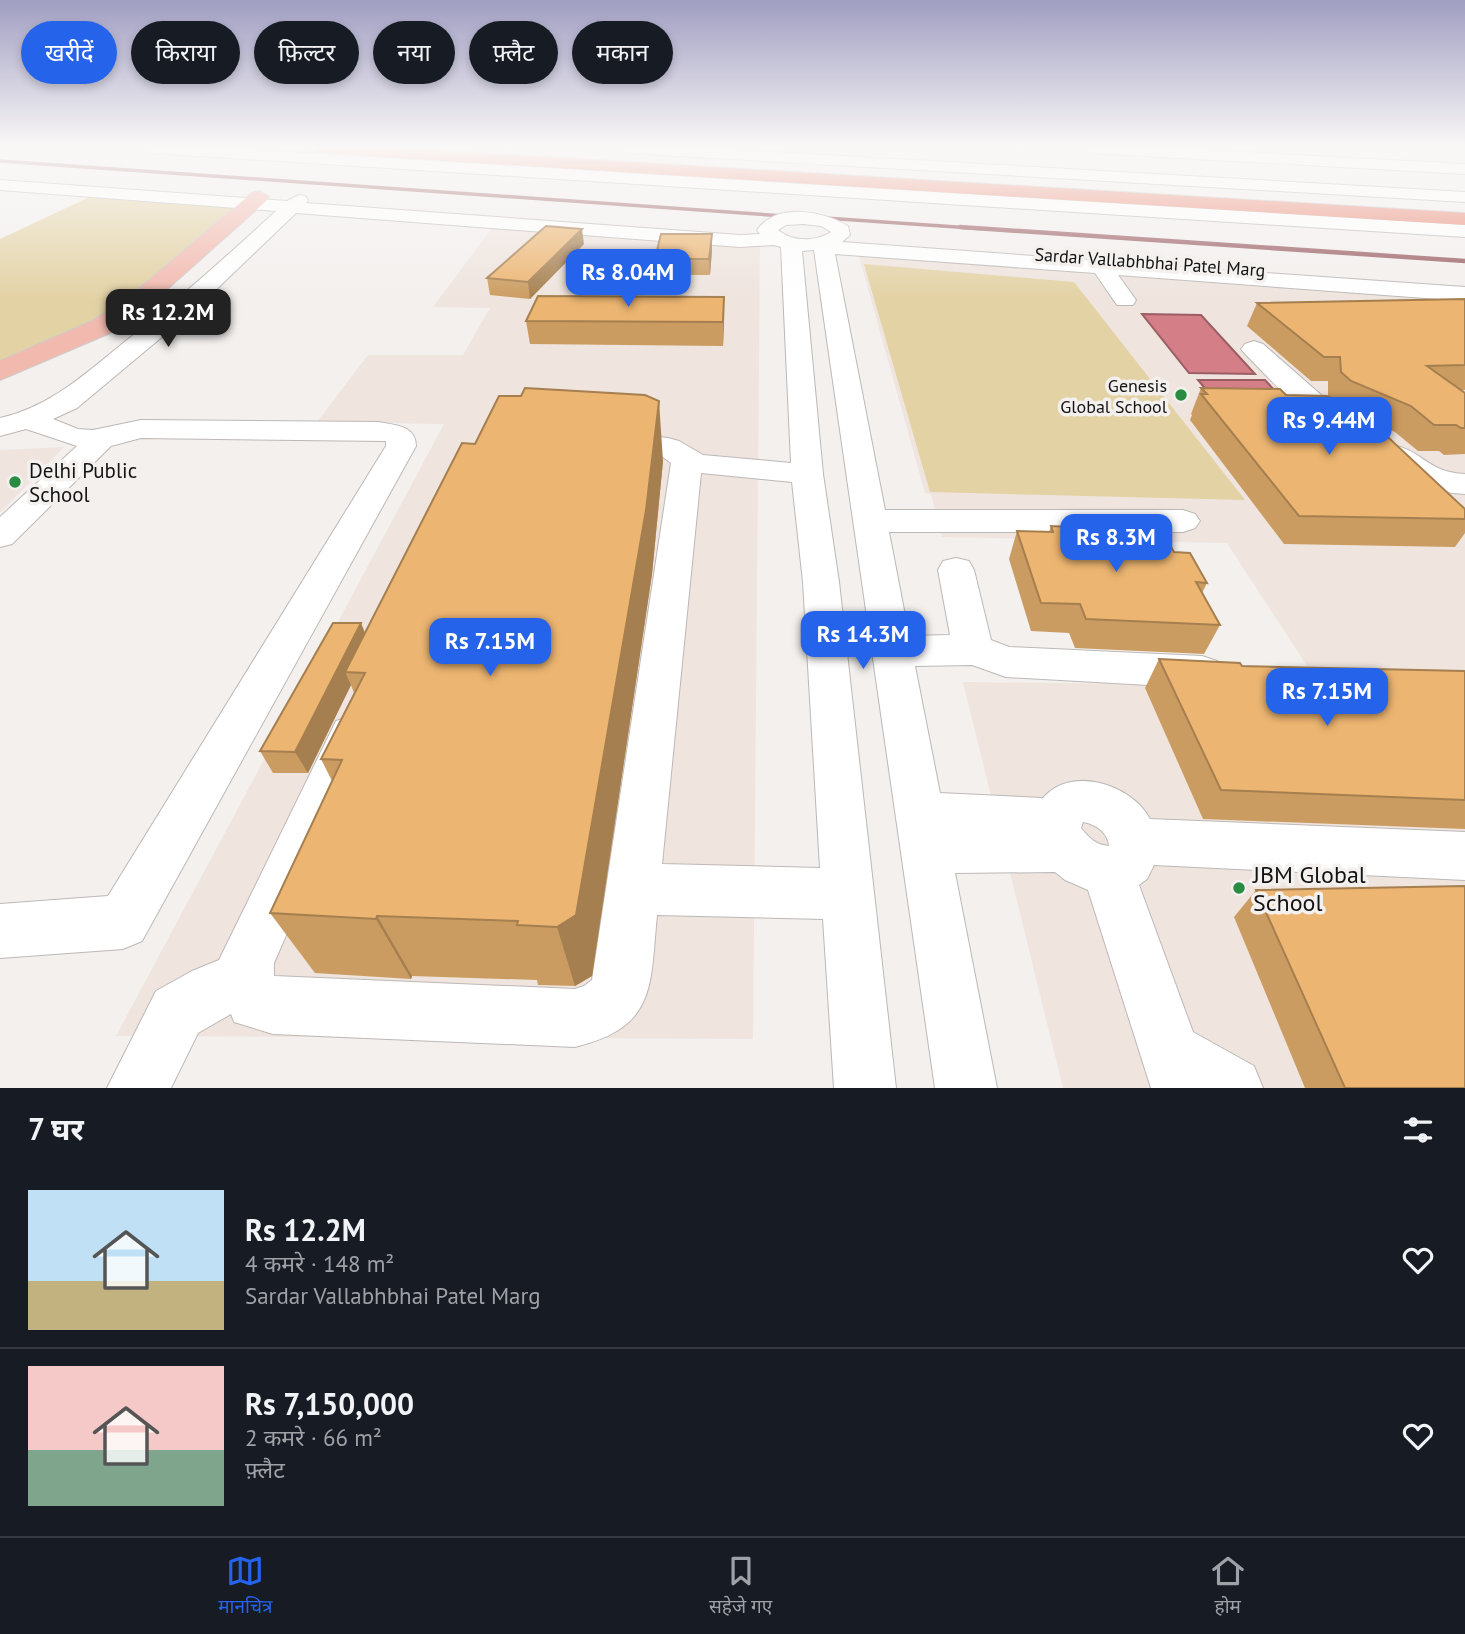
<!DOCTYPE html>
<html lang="hi">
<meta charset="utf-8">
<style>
:root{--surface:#171b24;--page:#242831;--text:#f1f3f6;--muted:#9ea1a6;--line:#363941;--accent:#2563eb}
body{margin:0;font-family:"PT Sans","Noto Sans Devanagari",sans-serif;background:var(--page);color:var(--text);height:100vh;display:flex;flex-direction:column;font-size:26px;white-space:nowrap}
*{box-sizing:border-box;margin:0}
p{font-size:23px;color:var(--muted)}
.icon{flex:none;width:38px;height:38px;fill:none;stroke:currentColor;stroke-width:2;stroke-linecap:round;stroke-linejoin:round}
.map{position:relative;height:1088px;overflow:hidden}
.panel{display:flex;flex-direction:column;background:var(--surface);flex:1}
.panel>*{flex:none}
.top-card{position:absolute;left:21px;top:21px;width:700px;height:63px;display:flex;gap:14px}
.price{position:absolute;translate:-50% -60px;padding:0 16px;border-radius:14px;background:var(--accent);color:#fff;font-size:23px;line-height:46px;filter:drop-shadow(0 2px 4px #0008)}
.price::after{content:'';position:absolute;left:50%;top:42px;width:21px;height:16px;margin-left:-10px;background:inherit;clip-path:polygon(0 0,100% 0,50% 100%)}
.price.on{background:#222;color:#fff}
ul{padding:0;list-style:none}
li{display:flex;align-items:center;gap:21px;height:175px;padding:0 28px}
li+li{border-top:2px solid var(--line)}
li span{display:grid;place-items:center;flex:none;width:196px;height:140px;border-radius:0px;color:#555}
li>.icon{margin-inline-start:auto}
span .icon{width:84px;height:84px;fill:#fffc;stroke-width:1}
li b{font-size:30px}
h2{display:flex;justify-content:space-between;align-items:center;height:84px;padding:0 28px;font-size:30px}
.chip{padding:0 24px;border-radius:32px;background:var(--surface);box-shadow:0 4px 10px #0003;font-size:24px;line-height:63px}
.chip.on{background:var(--accent);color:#fff}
.tabs{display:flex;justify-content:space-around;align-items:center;height:98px;border-top:2px solid var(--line);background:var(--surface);font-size:19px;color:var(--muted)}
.tabs a{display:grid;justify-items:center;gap:4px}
.tabs .on{color:var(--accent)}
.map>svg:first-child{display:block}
</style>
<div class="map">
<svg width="1465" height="1088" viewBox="0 0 1465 1088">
<rect width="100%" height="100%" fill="#f3f0ee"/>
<!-- built -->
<path fill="#efe4de" d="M 495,224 L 760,244 L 753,1039 L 116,1036 L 444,424 L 317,422 L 368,355 L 463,355 L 490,308 L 433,307 Z
M 858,253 L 1465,297 L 1465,1088 L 1063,1088 L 963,682 L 1320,686 L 1227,543 L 942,537 L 931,494 L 925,493 Z
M 64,447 L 0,513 L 0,450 Z"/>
<!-- green -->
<path fill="#e3d2a4" d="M 98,193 L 241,206 L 125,303 L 90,326 L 0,365 L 0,239 Z
M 864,264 L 1074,282 L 1245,500 L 930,492 Z"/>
<!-- water -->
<path fill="#d47e87" stroke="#9a5e64" stroke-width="2" d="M 1142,314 L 1201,315 L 1255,374 L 1189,373 Z
M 1198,380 L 1265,380 L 1277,393 L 1208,392 Z"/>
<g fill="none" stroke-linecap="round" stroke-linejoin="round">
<!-- stream-far1 -->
<path stroke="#9a5e64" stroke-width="3.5" d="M 0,161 L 785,216
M 825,218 L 986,229"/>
<!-- stream -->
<path stroke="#9a5e64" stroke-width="4.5" d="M 960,227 L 1465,261"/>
<defs>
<path id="minor" d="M 144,148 L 224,148 L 1465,225 L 1465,237 L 152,153 Z
M 619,148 L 705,148 L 1465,192 L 1465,202 L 627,153 Z
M 1082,148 L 1171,148 L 1465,164 L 1465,174 L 1090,153 Z
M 0,180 L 287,201 L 299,195 L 305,196 L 308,200 L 306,203 L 740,235 L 760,234 L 757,230 C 777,202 823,211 848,226 L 850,235 L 842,242 L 1089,260 L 1091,254 L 1105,254 L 1110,262 L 1465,287 L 1465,301 L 1118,275 L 1136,300 L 1133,305 L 1117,305 L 1095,273 L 835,254 L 885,510 L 1183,510 L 1195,514 L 1200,521 L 1195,528 L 1183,532 L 889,532 L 909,636 L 950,635 L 938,570 L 943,561 L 956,558 L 969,561 L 974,570 L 991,640 L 1009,647 L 1202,656 L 1217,661 L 1223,672 L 1217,683 L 1202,688 L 1006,677 L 972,665 L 915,666 L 940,793 L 1043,798 C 1070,765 1132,784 1150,819 L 1465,832 L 1465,880 L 1154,865 L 1147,879 L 1139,885 L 1193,1032 L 1254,1066 L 1263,1088 L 1151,1088 L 1088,890 L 1065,880 L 1055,872 L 955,873 L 997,1088 L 935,1088 L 814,250 L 802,251 L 823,474 L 839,582 L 896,1088 L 834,1088 L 823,919 L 657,915 C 650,986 657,1027 575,1047 L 273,1034 L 234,1022 L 231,1014 L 198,1033 L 171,1088 L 107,1088 L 156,991 L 192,971 L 219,960 L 336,721 L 352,716 L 368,721 L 374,734 L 274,963 L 274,976 L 575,989 L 584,986 L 592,980 L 671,463 L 660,455 L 603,447 L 599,441 L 603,435 L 614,432 L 668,438 L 679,441 L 703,455 L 791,463 L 781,247 L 774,245 L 740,247 L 296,213 L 199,306 L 77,408 L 53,419 L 78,429 L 93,430 L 141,420 L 378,422 C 394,425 416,425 416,446 L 142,941 L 123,949 L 0,958 L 0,904 L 108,896 L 386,446 L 386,441 L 141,438 L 111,446 L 12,544 L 0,547 L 0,517 L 77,446 L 26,429 L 0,436 L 0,418 C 49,407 84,375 122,344 C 176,302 226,257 276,211 L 0,190 ZM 803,224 L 821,226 L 831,232 C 814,242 793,242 778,230 L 786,225 ZM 701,473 L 792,482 L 803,582 L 820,868 L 662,864 ZM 1083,822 C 1095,824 1108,832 1109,846 C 1096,845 1089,838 1081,828 Z
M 1254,341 L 1263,344 L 1336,408 L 1354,416 L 1358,422 L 1354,428 C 1318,437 1270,378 1245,354 L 1241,349 L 1245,344 Z
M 1397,446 C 1425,453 1427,472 1465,474 L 1465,494 C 1433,492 1401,483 1382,455 L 1386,449 Z"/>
<path id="major" d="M 259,191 L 269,197 L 266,201 L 146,308 L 110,333 L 0,380 L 0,361 L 92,321 L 128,298 L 252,193 Z"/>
<path id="highway" d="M 311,148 L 400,148 L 1465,213 L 1465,225 L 319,153 Z"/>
</defs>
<!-- minor casing -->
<use href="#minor" stroke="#bcb8b6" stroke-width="2"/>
<!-- major casing -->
<use href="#major" stroke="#cbcbcb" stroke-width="2"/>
<!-- highway casing -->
<use href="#highway" stroke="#cbcbcb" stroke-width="2"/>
<!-- minor -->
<use href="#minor" fill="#fff" fill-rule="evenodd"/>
<!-- major -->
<use href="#major" fill="#f2baaf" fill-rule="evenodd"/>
<!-- highway -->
<use href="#highway" fill="#ea8c79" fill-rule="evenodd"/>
</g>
<!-- wall -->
<path fill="#cb9c61" d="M 712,234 L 712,250 L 710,275 L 656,275 L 655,259 Z
M 584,244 L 530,299 L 490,295 L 487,278 Z
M 1465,299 L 1465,390 L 1460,390 L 1465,393 L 1465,454 L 1444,455 L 1439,451 L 1418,451 L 1395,432 L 1371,421 L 1465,509 L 1465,533 L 1455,547 L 1284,544 L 1190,420 L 1192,415 L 1191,414 L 1201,388 L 1286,395 L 1328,396 L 1328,381 L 1311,381 L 1247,326 L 1257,303 Z
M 724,320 L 723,346 L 530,344 L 526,321 Z
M 521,396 L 663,461 L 652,574 L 592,976 L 575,986 L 538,985 L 537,980 L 412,976 L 411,979 L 315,973 L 270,913 L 332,781 L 321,759 L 354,693 L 351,685 L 308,773 L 273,773 L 260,751 L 365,633 L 475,444 Z
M 1068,522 L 1113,526 L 1142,537 L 1174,552 L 1207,583 L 1202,593 L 1220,625 L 1204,654 L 1075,648 L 1069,633 L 1031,631 L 1009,559 L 1017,531 L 1049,532 L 1051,526 L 1067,527 Z
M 1159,659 L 1242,666 L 1465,671 L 1465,829 L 1203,819 L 1145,688 Z
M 1256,890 L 1465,1088 L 1305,1088 L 1234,917 Z"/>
<!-- shaded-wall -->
<path fill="#a57f4f" d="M 582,229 L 584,244 L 530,299 L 528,282 Z
M 712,234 L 712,250 L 710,275 L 709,259 Z
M 724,297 L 724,320 L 723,346 L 723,322 Z
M 659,401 L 663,461 L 652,574 L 592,976 L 575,986 L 557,927 Z
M 361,623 L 370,645 L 345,672 L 351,685 L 308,773 L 295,752 Z
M 377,916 L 412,976 L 411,979 L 376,919 Z"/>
<!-- building -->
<path fill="#ecb571" stroke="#a57f4f" stroke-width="2" d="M 546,226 L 582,229 L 528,282 L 487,278 Z
M 661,234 L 712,234 L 709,259 L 655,259 Z
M 538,296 L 724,297 L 723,322 L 526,321 Z
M 1465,299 L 1465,365 L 1427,366 L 1465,393 L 1465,428 L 1461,428 L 1456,425 L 1434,425 L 1411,406 L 1351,381 L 1341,372 L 1340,357 L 1324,357 L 1257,303 Z
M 525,388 L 645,395 L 659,401 L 646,510 L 576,915 L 557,927 L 517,925 L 518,921 L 377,916 L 376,919 L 270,913 L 342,760 L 321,759 L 365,673 L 345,672 L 462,443 L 475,444 L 499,396 L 521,396 Z
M 1201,388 L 1280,389 L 1286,395 L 1327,396 L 1360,411 L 1465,509 L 1465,519 L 1299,516 L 1201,394 L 1207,394 Z
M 1068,522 L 1112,523 L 1113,526 L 1137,527 L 1142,537 L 1166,538 L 1174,552 L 1190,553 L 1207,583 L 1196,582 L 1220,625 L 1086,619 L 1080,604 L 1041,603 L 1017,531 L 1053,532 L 1051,526 L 1070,527 Z
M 333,623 L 361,623 L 295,752 L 260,751 Z
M 1159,659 L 1240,663 L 1242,666 L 1465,671 L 1465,800 L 1221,790 Z
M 1465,886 L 1465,1088 L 1345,1088 L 1256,890 Z"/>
<!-- sky -->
<linearGradient id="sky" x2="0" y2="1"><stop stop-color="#a09ec1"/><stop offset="0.49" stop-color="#faf8f7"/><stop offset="1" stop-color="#faf8f7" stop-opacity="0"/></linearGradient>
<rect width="1465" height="300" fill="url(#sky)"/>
<!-- markers -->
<g fill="#288d43" stroke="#f3f0ee" stroke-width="2.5">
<circle cx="1181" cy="395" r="7"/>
<circle cx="15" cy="482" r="7"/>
<circle cx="1239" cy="888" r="7"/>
</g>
<g text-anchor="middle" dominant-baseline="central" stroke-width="7" stroke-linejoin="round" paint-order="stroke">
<!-- far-street labels -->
<g font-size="18" fill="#141313" stroke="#f3f0ee">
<text transform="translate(1150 262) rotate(4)">Sardar Vallabhbhai Patel Marg</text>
</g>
<!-- far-poi labels -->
<g font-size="18" fill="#141313" stroke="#f3f0ee" text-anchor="end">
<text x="1167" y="385">Genesis<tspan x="1167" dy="21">Global School</tspan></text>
</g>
<!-- poi labels -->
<g font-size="21" fill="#141313" stroke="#f3f0ee" text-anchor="start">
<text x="29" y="470">Delhi Public<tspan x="29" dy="24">School</tspan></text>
</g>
<!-- near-poi labels -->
<g font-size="24" fill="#141313" stroke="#f3f0ee" text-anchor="start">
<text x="1253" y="874">JBM Global<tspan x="1253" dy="28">School</tspan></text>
</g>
</g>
</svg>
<b class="price" style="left:628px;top:309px">Rs 8.04M</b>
<b class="price on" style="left:168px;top:349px">Rs 12.2M</b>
<b class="price" style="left:1329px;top:457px">Rs 9.44M</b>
<b class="price" style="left:1116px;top:574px">Rs 8.3M</b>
<b class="price" style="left:863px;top:671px">Rs 14.3M</b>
<b class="price" style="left:490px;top:678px">Rs 7.15M</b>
<b class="price" style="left:1327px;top:728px">Rs 7.15M</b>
<div class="top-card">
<a class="chip on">खरीदें</a>
<a class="chip">किराया</a>
<a class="chip">फ़िल्टर</a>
<a class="chip">नया</a>
<a class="chip">फ़्लैट</a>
<a class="chip">मकान</a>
</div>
</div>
<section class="panel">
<h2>7 घर<svg class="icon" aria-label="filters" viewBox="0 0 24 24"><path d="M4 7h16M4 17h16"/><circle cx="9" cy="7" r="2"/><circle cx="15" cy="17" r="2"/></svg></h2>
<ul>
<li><span style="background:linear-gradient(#bfe0f5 65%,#c2b280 0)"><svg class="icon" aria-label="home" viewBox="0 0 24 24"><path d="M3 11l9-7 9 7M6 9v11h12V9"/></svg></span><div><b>Rs 12.2M</b><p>4 कमरे · 148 m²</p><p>Sardar Vallabhbhai Patel Marg</p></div><svg class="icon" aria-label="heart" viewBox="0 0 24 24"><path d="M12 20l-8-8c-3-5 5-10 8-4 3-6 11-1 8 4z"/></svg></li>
<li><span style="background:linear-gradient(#f6c9c9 60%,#7fa58c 0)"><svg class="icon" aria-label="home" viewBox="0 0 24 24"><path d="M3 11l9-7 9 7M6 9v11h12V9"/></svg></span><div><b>Rs 7,150,000</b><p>2 कमरे · 66 m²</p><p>फ़्लैट</p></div><svg class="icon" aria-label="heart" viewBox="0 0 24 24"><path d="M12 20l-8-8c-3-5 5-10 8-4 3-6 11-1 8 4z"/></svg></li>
</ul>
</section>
<nav class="tabs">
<a class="on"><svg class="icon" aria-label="map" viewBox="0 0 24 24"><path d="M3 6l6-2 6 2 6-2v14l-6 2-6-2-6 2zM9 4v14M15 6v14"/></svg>मानचित्र</a>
<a><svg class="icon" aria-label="saved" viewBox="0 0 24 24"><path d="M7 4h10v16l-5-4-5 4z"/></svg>सहेजे गए</a>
<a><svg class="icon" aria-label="home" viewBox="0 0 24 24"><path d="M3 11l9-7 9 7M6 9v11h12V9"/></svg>होम</a>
</nav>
